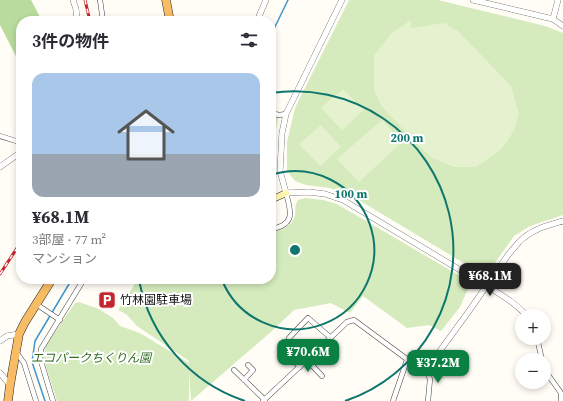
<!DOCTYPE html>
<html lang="ja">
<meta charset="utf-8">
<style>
:root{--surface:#fff;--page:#f7f7f7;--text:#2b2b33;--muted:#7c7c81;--line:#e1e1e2;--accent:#0b8043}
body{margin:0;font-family:"Source Serif 4","Noto Sans JP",serif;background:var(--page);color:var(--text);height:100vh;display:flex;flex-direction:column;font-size:15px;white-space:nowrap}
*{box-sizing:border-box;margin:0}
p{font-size:13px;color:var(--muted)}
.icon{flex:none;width:22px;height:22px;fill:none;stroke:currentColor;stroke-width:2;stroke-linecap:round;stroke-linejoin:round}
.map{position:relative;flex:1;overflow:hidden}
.drawer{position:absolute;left:16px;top:16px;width:260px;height:268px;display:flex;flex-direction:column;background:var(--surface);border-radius:16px;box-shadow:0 2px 6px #0003}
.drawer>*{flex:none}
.tools{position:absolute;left:515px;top:309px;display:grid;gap:8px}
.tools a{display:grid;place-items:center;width:36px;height:36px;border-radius:50%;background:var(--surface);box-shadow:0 2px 6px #0003;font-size:20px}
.price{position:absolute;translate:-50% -34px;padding:0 9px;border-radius:8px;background:var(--accent);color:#fff;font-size:13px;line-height:26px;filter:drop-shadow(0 1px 2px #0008)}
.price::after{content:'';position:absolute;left:50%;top:24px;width:12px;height:9px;margin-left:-6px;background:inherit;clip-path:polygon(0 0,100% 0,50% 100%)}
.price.active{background:#222;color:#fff}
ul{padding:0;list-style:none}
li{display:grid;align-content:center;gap:8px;height:212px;padding:0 16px}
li+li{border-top:1px solid var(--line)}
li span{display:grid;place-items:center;height:124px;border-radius:12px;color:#555}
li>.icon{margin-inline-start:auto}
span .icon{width:72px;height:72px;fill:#fffc;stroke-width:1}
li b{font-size:17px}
h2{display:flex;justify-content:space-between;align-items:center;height:48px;padding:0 16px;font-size:17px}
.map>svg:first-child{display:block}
</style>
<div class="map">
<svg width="563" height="401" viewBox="0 0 563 401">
<rect width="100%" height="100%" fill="#fffdf5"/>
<!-- green -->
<path fill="#d5ebbd" d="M 349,0 L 438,0 L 545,26 L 563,33 L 563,215 L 530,226 L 514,236 L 492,267 L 477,271 L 357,199 L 330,188 L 306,185 L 295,181 L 287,171 L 287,142 L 295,108 Z
M 271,115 L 278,116 C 277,125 275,133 274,141 C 273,157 282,177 271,190 Z
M 305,198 L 323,200 L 337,204 L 467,280 L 470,284 L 460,307 L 441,331 L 429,325 L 407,328 L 363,296 L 350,313 L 331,303 L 294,310 L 272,331 L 191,401 L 189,371 L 189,401 L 57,401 L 43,357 L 46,345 L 75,303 L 79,302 L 99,309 L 113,318 L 120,326 L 140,333 L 189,363 L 189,361 L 137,326 L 126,314 L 118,310 L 138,279 L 271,279 L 271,232 C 281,230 293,227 295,215 C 296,207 294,208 298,200 Z"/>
<!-- forest -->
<path fill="#b9dc9c" d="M 0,0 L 31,0 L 42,21 L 21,21 L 21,66 L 0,25 Z"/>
<!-- pitch -->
<path fill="#e6f2cf" d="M 411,20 L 411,28 L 444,23 L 458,31 L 511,86 L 519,114 L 515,128 L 507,142 L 498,152 L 476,167 L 454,167 L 432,158 L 413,140 L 381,105 L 374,90 L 374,55 L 392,33 Z
M 343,89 L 364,110 L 342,130 L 321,108 Z
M 382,120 L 402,142 L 359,182 L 337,159 Z
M 321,125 L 341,147 L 320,166 L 299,144 Z"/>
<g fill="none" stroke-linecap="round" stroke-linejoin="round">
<!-- stream -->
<path stroke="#3f96cf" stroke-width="1.5" d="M 271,35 L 288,0
M 45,401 L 32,362 L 35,341 L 72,279"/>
<defs>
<path id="minor" d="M 100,0 L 103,21
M 271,113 L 279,115 L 286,114
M 0,136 L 16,141 L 21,140
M 271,229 C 296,225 291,211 286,193
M 36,304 L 60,320
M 289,338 L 308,318 L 331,338
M 537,338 L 542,360
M 281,348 L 300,367
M 298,349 L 301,346 L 311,356
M 16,352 L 24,363 L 36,401
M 307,360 L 322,376
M 544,365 L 546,372 L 561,393 L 561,401
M 234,370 L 265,400
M 426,370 L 430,379 L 428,401
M 244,380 L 253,370 L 248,365
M 53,401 L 40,358 L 41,349 L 84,279
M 263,401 L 326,342 L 347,322 L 354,320 L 423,371
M 393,401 L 407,360"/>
<path id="tertiary" d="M 73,0 L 76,9 L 77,21
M 342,0 L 286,114 L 282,133 L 280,171 L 286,193 L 309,192 L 325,194 L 343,200 L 487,286 C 501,295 516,303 527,316
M 473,0 L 553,19 L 563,26
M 553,19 L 558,0
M 257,21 L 266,0
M 0,167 L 21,152
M 0,341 L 7,336 L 19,334
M 423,371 L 426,370 L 469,311 L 508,255 L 519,242 C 532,229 546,226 563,221
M 0,373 L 10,385"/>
<path id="secondary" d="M 271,200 L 286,193"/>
<path id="trunk" d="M 166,0 L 170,21
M 8,401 L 10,385 L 19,334 L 25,322 L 52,279"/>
</defs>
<!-- minor casing -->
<use href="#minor" stroke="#444" stroke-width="5.5"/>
<!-- tertiary casing -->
<use href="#tertiary" stroke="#444" stroke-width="6"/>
<!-- secondary casing -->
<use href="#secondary" stroke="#333" stroke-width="7"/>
<!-- trunk casing -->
<use href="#trunk" stroke="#222" stroke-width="9"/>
<!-- minor -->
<use href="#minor" stroke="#fff" stroke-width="4.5"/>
<!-- tertiary -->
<use href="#tertiary" stroke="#fff" stroke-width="5.5"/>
<!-- secondary -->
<use href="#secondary" stroke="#fff6b0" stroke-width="6"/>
<!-- trunk -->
<use href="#trunk" stroke="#f7bc64" stroke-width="8"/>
<defs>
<path id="rail" d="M 85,0 L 90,21
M 0,274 L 21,242"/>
</defs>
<!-- rail casing -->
<use href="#rail" stroke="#c4262e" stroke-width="3"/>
<!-- rail -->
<use href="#rail" stroke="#fff" stroke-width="1.5" stroke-dasharray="4.5" stroke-linecap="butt"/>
</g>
<!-- distance rings -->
<g fill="none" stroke="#0f766e" stroke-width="2">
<path d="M271 175A79 79 0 1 1 222 280"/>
<path d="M245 401A159 159 0 0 1 139 280M271 93A159 159 0 0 1 345 401"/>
</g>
<!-- icons -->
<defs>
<symbol id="parking-square" viewBox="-11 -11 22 22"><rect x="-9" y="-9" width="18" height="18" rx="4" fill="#c4262e" stroke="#fff"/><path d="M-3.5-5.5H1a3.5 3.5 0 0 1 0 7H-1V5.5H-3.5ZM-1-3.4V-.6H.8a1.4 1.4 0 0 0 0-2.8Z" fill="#fff"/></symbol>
</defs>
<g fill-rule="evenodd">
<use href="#parking-square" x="97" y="290" width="20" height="20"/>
</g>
<g text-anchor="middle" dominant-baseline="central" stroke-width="4" stroke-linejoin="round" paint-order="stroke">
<!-- poi labels -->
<g font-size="12" fill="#111" stroke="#fff" text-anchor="start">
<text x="120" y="300">竹林園駐車場</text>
</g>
<!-- park labels -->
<g font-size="12" font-style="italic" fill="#2f6b1f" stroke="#fff">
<text x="91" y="358">エコパークちくりん園</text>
</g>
</g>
<circle cx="295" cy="250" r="6" fill="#0f766e" stroke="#fff" stroke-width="2"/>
<g font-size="12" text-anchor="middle" font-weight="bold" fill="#0f766e" stroke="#fff" stroke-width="4" stroke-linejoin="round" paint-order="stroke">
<text x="407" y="142">200 m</text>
<text x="351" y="198">100 m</text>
</g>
</svg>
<div class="tools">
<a>+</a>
<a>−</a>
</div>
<b class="price active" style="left:490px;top:297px">¥68.1M</b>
<b class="price" style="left:308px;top:373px">¥70.6M</b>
<b class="price" style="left:438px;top:384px">¥37.2M</b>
<section class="drawer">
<h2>3件の物件<svg class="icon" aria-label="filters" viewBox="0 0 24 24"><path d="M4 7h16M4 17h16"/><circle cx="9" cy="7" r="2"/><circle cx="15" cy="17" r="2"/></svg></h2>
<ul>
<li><span style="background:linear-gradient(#a9c7e8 65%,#9aa5b1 0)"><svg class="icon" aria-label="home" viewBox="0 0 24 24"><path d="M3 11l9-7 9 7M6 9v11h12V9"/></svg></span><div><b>¥68.1M</b><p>3部屋 · 77 m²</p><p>マンション</p></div></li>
</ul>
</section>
</div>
